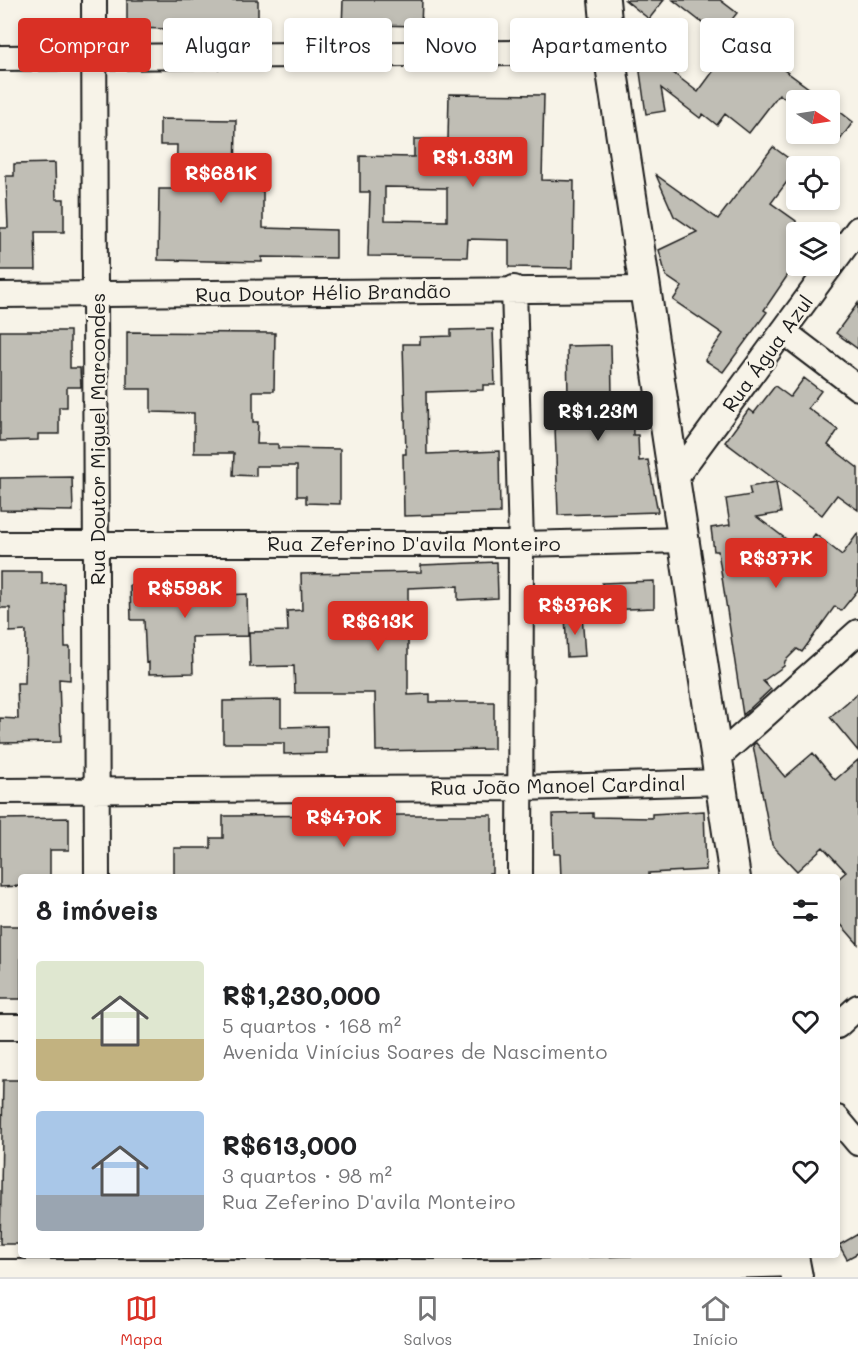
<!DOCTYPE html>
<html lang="pt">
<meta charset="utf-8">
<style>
:root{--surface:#fff;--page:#f2f2f2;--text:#202124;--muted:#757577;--line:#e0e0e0;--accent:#d93025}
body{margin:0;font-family:Mali,sans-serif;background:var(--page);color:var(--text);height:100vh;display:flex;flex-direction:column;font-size:22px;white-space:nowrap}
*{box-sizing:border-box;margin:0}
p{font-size:20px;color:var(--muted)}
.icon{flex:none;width:33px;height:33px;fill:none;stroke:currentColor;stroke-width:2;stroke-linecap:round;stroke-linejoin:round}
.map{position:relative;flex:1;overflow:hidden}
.sheet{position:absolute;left:18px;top:874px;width:822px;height:384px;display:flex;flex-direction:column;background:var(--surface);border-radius:6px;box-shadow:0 3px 9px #0003}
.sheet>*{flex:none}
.banner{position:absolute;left:18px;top:18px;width:822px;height:54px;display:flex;gap:12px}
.needle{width:39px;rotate:102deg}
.buttons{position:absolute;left:786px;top:90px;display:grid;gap:12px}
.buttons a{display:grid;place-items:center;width:54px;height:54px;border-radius:6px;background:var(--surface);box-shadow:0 3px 9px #0003;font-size:30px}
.price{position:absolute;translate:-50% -51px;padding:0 14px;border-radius:6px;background:var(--accent);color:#fff;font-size:20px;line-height:39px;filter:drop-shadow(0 2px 3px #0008)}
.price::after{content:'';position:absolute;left:50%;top:36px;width:18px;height:14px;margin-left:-9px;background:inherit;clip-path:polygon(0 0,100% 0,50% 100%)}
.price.on{background:#222;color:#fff}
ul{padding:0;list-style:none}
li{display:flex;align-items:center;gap:18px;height:150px;padding:0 18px}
li span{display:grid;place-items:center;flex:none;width:168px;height:120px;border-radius:6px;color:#555}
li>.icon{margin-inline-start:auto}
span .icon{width:72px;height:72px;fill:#fffc;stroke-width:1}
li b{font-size:26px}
h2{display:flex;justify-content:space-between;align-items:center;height:72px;padding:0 18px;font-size:26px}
.pill{padding:0 21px;border-radius:6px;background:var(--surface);box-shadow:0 3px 9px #0003;font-size:21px;line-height:54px}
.pill.on{background:var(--accent);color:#fff}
.tab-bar{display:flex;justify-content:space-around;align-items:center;height:84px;border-top:2px solid var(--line);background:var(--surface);font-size:16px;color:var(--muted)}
.tab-bar a{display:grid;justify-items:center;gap:3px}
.tab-bar .on{color:var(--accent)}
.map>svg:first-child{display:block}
</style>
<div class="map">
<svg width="858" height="1277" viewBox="0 0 858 1277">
<rect width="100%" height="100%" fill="#f7f3e8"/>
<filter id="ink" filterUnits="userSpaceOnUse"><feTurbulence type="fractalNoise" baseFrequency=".0167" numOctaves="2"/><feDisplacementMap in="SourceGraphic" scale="12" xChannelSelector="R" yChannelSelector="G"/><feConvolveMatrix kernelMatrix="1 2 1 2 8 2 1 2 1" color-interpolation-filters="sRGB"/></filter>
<g filter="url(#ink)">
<!-- building -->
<path fill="#c0beb5" stroke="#1c1c1c" stroke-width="1.5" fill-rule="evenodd" d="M 127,0 L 258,0 L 258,27 L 219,27 L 219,30 L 127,28 Z
M 343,0 L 422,0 L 421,26 L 370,25 L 369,30 L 342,29 Z
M 625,0 L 664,0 L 649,19 Z
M 673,0 L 720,0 L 737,13 L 719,36 Z
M 757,39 L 771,48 L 765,56 L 825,100 L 787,100 L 779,94 L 749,133 L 725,114 L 717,125 L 703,114 L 700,118 L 661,88 L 665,111 L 646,114 L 640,72 L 651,56 L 698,92 L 726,54 L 738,64 Z
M 449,94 L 544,95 L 542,180 L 574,181 L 573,268 L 509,267 L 509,240 L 468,239 L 467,257 L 368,256 L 370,192 L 360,192 L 360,156 L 414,157 L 414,139 L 448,139 ZM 385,187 L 447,188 L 447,221 L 385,220 Z
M 830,104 L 853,122 L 840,140 L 830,132 Z
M 160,119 L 236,120 L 235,190 L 263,191 L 263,228 L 336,230 L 336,258 L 262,257 L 262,262 L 158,260 L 159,189 L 176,189 L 177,145 L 160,145 Z
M 773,147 L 799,166 L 771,203 L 796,221 L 796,263 L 764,310 L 767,312 L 723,372 L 705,360 L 723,334 L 673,300 L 682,287 L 666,276 L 659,250 L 697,232 L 674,216 L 656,175 L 718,219 Z
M 55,163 L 56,199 L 64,199 L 64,232 L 35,232 L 36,270 L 0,270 L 0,228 L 8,228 L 6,176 L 14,176 L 14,164 Z
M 858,303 L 858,349 L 836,333 Z
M 493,329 L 495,385 L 483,385 L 483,390 L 426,392 L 427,454 L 499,451 L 500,513 L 404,516 L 403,454 L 406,454 L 403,344 L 420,344 L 420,337 L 451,336 L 451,330 Z
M 0,331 L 70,331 L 70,368 L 80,368 L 81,387 L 67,387 L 67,407 L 59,407 L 59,434 L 38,434 L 38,440 L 0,441 Z
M 127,332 L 275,333 L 274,391 L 253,391 L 253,422 L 258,422 L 257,444 L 278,444 L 278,448 L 340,449 L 340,504 L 306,503 L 306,496 L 297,496 L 297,466 L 256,466 L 256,476 L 233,475 L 234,453 L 194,453 L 194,413 L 151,412 L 151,389 L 127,389 Z
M 611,345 L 612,394 L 632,394 L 633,435 L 638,435 L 639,461 L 648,460 L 658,512 L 558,515 L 554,396 L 568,396 L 567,346 Z
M 804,378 L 821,391 L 808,408 L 838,430 L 828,445 L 858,468 L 858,510 L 837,495 L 822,515 L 725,442 L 749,409 L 754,413 L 775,386 L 790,397 Z
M 72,477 L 73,511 L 0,510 L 0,478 Z
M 776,482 L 781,513 L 757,517 L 802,551 L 815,534 L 842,555 L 858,533 L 858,590 L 841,611 L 835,606 L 802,652 L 797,649 L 785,661 L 784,666 L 763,681 L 771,689 L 743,715 L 718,551 L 714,551 L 711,528 L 730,525 L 726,499 L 751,495 L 749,487 Z
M 497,562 L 498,598 L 458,600 L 458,586 L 408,588 L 408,695 L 430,694 L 430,702 L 494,702 L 494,749 L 376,751 L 375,693 L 295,693 L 294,666 L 250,667 L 249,632 L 288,631 L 287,611 L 302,610 L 301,574 L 421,572 L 421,565 Z
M 0,572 L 42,572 L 42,584 L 64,583 L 65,647 L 70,647 L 70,680 L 59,679 L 61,742 L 0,743 L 0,718 L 18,719 L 17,683 L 25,683 L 26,631 L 10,632 L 10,608 L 0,608 Z
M 222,575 L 223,595 L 247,594 L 248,636 L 192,637 L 193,673 L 149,674 L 149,662 L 146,663 L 144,620 L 131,620 L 130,585 L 191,583 L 191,576 Z
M 654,581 L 654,608 L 602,610 L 602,583 Z
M 582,614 L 585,656 L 567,657 L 565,615 Z
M 858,693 L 858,751 L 830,717 Z
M 281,700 L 281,727 L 327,726 L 327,753 L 284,754 L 284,743 L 223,743 L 223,701 Z
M 756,743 L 785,777 L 813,753 L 835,780 L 858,760 L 858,944 L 837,920 L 837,880 L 846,872 L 823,847 L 797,871 L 772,845 L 753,745 Z
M 704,811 L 706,870 L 649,873 L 649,878 L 561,878 L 560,854 L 554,854 L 553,814 L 593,813 L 593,817 L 652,818 L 652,814 Z
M 409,815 L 492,815 L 492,873 L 489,873 L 489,878 L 174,878 L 174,848 L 211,848 L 211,838 L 223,838 L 223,816 Z
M 69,818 L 69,850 L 50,850 L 50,878 L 21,878 L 21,886 L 0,887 L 0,819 Z
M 0,926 L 21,926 L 21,999 L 0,999 Z
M 3,1080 L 21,1080 L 21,1244 L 0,1244 Z
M 858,1234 L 858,1253 L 847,1259 L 839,1245 Z"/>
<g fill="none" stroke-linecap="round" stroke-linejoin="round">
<defs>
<path id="minor" d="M 94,0 L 97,878
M 0,58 L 609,52
M 514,288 L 521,544 L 520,878
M 0,295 L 645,289
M 783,331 L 858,388
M 676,477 L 858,229
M 0,544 L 521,544 L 684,540
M 716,759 L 858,632
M 0,791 L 521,788 L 720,782
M 837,1026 L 858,1007
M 0,1027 L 21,1027
M 837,1118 L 858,1143
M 0,1272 L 516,1272 L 794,1264"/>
<path id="tertiary" d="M 604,0 L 609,52 L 735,878
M 793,1256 L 797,1277"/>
</defs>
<!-- minor casing -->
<use href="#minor" stroke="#1c1c1c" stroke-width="28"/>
<!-- tertiary casing -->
<use href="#tertiary" stroke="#1c1c1c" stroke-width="34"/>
<!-- minor -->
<use href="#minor" stroke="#f7f3e8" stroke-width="24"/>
<!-- tertiary -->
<use href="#tertiary" stroke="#f7f3e8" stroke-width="30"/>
</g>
</g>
<g text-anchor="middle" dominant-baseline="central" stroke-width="5" stroke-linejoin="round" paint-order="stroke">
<!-- street labels -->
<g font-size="20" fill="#1c1c1c" stroke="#f7f3e8">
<text transform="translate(323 292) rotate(-1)">Rua Doutor Hélio Brandão</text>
<text transform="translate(767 353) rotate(-54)">Rua Água Azul</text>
<text transform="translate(97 439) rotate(-90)">Rua Doutor Miguel Marcondes</text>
<text x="414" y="543">Rua Zeferino D'avila Monteiro</text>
<text transform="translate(558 785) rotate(-1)">Rua João Manoel Cardinal</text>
</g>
</g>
</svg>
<div class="buttons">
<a><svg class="needle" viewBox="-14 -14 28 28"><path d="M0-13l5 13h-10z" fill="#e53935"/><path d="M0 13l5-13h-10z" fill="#757577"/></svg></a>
<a><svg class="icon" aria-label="locate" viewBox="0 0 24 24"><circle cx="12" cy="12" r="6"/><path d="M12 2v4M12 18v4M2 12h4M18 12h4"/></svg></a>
<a><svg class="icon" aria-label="layers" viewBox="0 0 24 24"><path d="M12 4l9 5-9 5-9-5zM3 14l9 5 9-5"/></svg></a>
</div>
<b class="price" style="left:473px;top:188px">R$1.33M</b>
<b class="price" style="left:221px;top:204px">R$681K</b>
<b class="price on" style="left:598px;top:442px">R$1.23M</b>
<b class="price" style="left:776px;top:589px">R$377K</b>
<b class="price" style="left:185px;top:619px">R$598K</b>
<b class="price" style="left:575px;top:636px">R$376K</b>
<b class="price" style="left:378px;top:652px">R$613K</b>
<b class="price" style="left:344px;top:848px">R$470K</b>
<div class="banner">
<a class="pill on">Comprar</a>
<a class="pill">Alugar</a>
<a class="pill">Filtros</a>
<a class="pill">Novo</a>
<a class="pill">Apartamento</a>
<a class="pill">Casa</a>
</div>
<section class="sheet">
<h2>8 imóveis<svg class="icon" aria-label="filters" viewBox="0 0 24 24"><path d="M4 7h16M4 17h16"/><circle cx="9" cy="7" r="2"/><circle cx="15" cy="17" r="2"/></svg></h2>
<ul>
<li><span style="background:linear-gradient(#dfe7d0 65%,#c2b280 0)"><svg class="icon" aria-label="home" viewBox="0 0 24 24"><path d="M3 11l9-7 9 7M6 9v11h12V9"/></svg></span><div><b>R$1,230,000</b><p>5 quartos · 168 m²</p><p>Avenida Vinícius Soares de Nascimento</p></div><svg class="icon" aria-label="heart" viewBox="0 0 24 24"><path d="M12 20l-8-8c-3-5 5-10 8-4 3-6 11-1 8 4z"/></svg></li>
<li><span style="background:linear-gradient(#a9c7e8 70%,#9aa5b1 0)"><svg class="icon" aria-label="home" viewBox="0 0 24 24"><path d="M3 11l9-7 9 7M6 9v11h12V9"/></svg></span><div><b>R$613,000</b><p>3 quartos · 98 m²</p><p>Rua Zeferino D'avila Monteiro</p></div><svg class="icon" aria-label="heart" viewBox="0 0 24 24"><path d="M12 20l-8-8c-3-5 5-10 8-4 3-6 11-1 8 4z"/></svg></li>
</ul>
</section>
</div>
<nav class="tab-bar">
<a class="on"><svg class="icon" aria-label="map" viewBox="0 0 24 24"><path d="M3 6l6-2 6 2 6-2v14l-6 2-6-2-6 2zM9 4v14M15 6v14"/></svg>Mapa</a>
<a><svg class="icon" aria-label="saved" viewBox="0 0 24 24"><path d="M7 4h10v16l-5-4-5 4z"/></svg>Salvos</a>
<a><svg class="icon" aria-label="home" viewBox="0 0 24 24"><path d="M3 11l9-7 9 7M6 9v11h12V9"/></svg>Início</a>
</nav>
